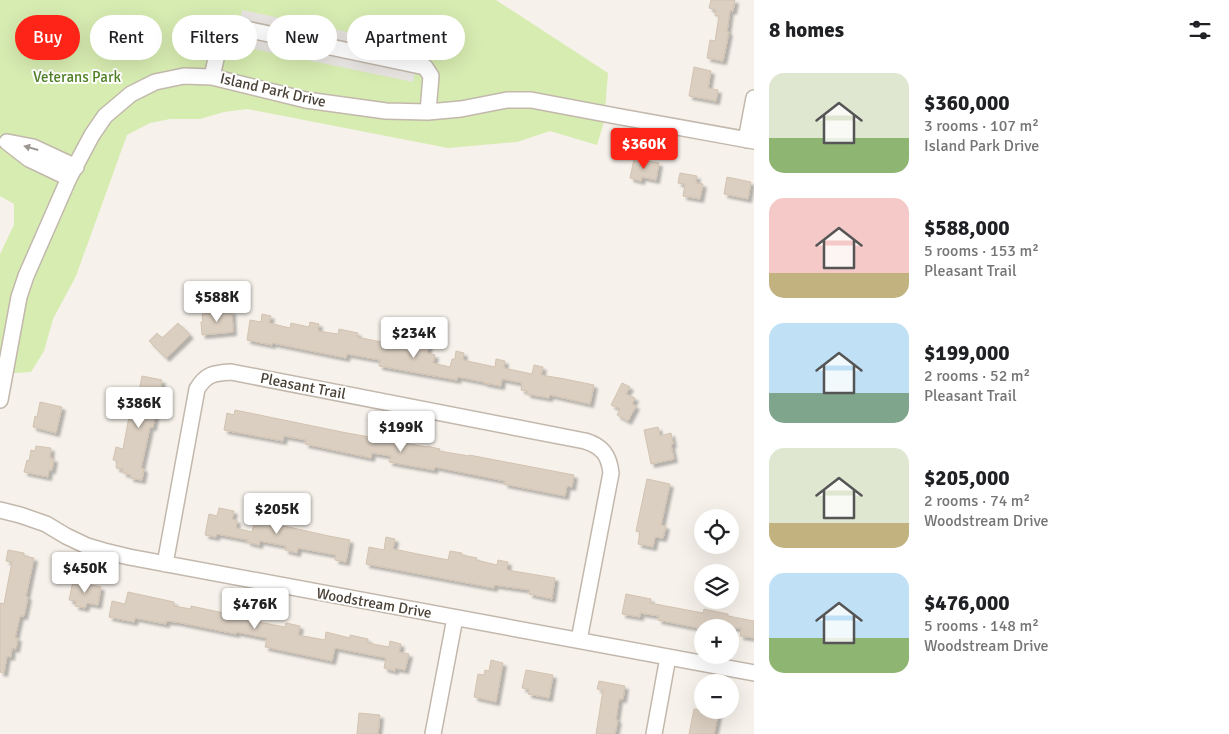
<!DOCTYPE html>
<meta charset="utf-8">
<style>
:root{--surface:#fff;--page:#f6f6f6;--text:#202124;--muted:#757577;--accent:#ff2418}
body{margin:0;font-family:Signika,sans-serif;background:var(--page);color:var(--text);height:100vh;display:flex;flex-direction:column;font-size:19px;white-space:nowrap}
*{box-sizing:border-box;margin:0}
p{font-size:16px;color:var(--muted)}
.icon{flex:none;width:28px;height:28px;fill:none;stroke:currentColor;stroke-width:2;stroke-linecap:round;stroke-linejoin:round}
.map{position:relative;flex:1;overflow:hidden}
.panel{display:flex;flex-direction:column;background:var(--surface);width:475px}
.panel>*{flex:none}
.guide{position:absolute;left:15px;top:15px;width:475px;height:45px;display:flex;gap:10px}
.controls{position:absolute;left:694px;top:509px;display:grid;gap:10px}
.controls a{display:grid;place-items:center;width:45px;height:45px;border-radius:50%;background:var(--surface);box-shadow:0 5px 20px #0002;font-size:25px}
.price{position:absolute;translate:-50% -42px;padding:0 11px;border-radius:5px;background:#fff;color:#222;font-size:16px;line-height:32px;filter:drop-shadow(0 1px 2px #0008)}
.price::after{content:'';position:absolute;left:50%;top:30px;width:15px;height:11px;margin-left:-8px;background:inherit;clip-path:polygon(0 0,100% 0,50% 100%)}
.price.on{background:var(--accent);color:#fff}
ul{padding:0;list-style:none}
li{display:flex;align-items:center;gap:15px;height:125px;padding:0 15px}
li span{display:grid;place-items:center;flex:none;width:140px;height:100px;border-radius:15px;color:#555}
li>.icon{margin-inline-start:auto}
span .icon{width:60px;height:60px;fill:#fffc;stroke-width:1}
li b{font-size:21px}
h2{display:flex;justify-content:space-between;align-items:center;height:60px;padding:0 15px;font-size:21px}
.tag{padding:0 18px;border-radius:22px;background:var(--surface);box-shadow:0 5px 20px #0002;font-size:18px;line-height:45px}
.tag.on{background:var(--accent);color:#fff}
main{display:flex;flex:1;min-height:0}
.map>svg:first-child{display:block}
</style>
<main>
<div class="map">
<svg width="754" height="734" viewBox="0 0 754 734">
<defs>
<filter id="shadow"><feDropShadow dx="3.5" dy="3.5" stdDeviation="1" flood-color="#0004"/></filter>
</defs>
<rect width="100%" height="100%" fill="#f6f1ea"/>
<!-- green -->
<path fill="#d7ecb1" d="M 0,0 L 496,0 L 608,73 L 604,122 L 597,145 L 550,131 L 517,142 L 448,148 L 247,109 L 224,112 L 200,119 L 170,119 L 150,123 L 127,135 L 76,276 L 53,319 L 44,351 L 31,372 L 0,374 L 0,254 L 14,225 L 14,204 L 0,196 Z"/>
<!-- parking -->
<path fill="#e7e4e1" d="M 242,10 L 420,47 L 413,82 L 235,45 Z"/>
<!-- building -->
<path fill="#dbcfc1" stroke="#d3c3b1" filter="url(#shadow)" d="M 711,0 L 735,0 L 733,11 L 730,10 L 727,32 L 729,32 L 723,61 L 707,58 L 710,40 L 715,41 L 719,16 L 715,16 L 716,10 L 709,8 Z
M 694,67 L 711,71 L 708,88 L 718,90 L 716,101 L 689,96 Z
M 634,159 L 659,163 L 656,180 L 642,177 L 641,181 L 630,178 Z
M 680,173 L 697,176 L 696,183 L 703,184 L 700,199 L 683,196 L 685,184 L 678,183 Z
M 727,177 L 751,182 L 748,199 L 724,194 Z
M 232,311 L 233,332 L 202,335 L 201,322 L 203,322 L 202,314 Z
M 262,314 L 271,316 L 269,323 L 290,328 L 291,323 L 309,327 L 310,322 L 319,324 L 318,331 L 338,334 L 339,329 L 358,333 L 357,337 L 396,345 L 395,348 L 418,352 L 420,343 L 429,344 L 427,353 L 435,355 L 433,363 L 450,367 L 452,359 L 455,359 L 456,351 L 464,353 L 463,360 L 495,367 L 496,359 L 505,361 L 504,368 L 532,374 L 534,365 L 543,367 L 541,375 L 565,379 L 594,385 L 590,404 L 550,395 L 549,398 L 527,394 L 527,391 L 521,390 L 522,383 L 502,379 L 501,386 L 484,383 L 484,382 L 458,377 L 457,380 L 379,366 L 380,360 L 347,354 L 346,358 L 272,343 L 272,345 L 247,340 L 250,320 L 261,322 Z
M 178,323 L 190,335 L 166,358 L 149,341 L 157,333 L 162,338 Z
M 142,376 L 162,380 L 153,427 L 150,427 L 147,441 L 141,468 L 144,469 L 142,480 L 130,478 L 131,475 L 123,473 L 123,469 L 116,468 L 117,461 L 113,460 L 116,447 L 123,449 L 130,411 L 135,412 Z
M 622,383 L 630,387 L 626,394 L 635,398 L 632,404 L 636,406 L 628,421 L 617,415 L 620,409 L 611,405 Z
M 40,402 L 62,407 L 56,433 L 33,427 L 35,416 L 37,417 Z
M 235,410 L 347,433 L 427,447 L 427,446 L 440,449 L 439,451 L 469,456 L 469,455 L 574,475 L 572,487 L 567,486 L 565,496 L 504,484 L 505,481 L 435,467 L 434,470 L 389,462 L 391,456 L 372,453 L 371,458 L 305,444 L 306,440 L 284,436 L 283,441 L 224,430 L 227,413 L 234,415 Z
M 658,427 L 660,436 L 671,433 L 673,444 L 671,445 L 674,459 L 651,464 L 644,430 Z
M 36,446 L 51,448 L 50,458 L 54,459 L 52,470 L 49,470 L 48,477 L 24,472 L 27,460 L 29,461 L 31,450 L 35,451 Z
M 647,479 L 670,484 L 661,525 L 666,526 L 663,538 L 655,537 L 653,547 L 638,544 L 640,532 L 636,531 Z
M 219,508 L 234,511 L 232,519 L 237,520 L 236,528 L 252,532 L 254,523 L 258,524 L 259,517 L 276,520 L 275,524 L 329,536 L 350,540 L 346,562 L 335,560 L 336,555 L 298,548 L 297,553 L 285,550 L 286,546 L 260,541 L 259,545 L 247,542 L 248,540 L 217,534 L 216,537 L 205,535 L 209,514 L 217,516 Z
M 386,537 L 395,539 L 393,549 L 448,560 L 450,551 L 462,553 L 462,555 L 477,558 L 476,560 L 497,565 L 498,560 L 508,562 L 507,570 L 555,578 L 552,599 L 529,594 L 530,590 L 494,585 L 494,588 L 366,564 L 369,547 L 384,550 Z
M 8,550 L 24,553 L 24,556 L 34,558 L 26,596 L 28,597 L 24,616 L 20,616 L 15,638 L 18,638 L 16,649 L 12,648 L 11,657 L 7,656 L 4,673 L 0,672 L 0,603 L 4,604 L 9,577 L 12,562 L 6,561 Z
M 73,581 L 101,587 L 98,605 L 87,603 L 85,608 L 75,606 L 76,601 L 69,600 Z
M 128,592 L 174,602 L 174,606 L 191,609 L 191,606 L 233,615 L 233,613 L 250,616 L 250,619 L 258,620 L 258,622 L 285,627 L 286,623 L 300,626 L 298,635 L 325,640 L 326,632 L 350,638 L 350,635 L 368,639 L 368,643 L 389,647 L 390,641 L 401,644 L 399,652 L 409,654 L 405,670 L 395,668 L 395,671 L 384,668 L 386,658 L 335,648 L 332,661 L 265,647 L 267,638 L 236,632 L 236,634 L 177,622 L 166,621 L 166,624 L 135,618 L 134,622 L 109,617 L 112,601 L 125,604 Z
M 626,594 L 651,599 L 650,603 L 703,613 L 704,609 L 728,614 L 728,616 L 754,621 L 754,638 L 740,636 L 741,628 L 698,628 L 658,620 L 659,616 L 640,613 L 640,617 L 622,614 Z
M 491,660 L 503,663 L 496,702 L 474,697 L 478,674 L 484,675 L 485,670 L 489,671 Z
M 526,670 L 553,675 L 549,698 L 528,694 L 529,689 L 522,688 Z
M 599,681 L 625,686 L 623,699 L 619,699 L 616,720 L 618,720 L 615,734 L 596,734 L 603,690 L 597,689 Z
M 694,709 L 701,710 L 719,710 L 714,734 L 689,734 Z
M 359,713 L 380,715 L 378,734 L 357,734 Z"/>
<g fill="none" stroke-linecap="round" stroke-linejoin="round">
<defs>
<path id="minor" d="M 212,77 L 221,36 C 225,29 228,27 236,27 L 425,67 L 431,76 L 428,112
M 746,140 L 754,98
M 69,178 L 29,159 L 7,142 L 33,147 L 76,167
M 0,400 L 19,297 L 26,276 L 69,178 L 92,135 L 105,116 L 131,94 L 155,82 L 184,76 L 212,77 L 306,100 L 386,111 L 428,112 L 461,109 L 507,100 L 531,100 L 616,116 L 754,141
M 0,510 L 20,515 L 46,524 L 66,536 L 87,546 L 104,551 L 129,557 L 754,673
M 165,564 L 197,389 C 206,374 214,373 231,372 L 585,441 C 602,446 609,455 611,473 L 579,640
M 433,734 L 455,618
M 654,734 L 668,657"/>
</defs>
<!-- minor casing -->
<use href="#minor" stroke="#c2b8ac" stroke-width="18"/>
<!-- minor -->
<use href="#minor" stroke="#fff" stroke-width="15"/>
</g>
<!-- one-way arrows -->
<defs><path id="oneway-solid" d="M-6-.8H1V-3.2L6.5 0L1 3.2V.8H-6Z" transform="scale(1.25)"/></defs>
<use fill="#9b9691" href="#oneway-solid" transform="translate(31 148) rotate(-164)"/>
<g text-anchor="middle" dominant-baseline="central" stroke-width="4" stroke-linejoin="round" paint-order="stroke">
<!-- park labels -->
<g font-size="15" fill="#518126" stroke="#fff">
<text x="77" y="77">Veterans Park</text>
</g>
<!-- street labels -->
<g font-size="15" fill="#4a4137" stroke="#fff">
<text transform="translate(273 90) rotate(13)">Island Park Drive</text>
<text transform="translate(303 386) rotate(11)">Pleasant Trail</text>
<text transform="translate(374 603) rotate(10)">Woodstream Drive</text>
</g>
</g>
</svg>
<div class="controls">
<a><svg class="icon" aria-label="locate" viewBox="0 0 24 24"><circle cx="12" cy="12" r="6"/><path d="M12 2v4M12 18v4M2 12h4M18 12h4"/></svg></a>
<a><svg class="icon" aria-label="layers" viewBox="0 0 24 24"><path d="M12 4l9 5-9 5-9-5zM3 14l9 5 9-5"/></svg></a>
<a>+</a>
<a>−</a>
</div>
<b class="price on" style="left:644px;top:170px">$360K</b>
<b class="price" style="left:217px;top:323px">$588K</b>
<b class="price" style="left:414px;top:359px">$234K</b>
<b class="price" style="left:139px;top:429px">$386K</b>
<b class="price" style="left:401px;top:453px">$199K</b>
<b class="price" style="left:277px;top:535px">$205K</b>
<b class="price" style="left:85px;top:594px">$450K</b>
<b class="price" style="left:255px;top:630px">$476K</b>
<div class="guide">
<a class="tag on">Buy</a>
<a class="tag">Rent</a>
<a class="tag">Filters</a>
<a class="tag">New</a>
<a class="tag">Apartment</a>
</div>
</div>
<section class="panel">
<h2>8 homes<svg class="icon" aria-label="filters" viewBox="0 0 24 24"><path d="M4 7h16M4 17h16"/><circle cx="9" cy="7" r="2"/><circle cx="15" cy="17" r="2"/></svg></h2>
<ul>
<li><span style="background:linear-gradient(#dfe7d0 65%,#8fb573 0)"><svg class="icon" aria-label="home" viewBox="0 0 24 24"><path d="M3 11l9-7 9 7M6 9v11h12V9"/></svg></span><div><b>$360,000</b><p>3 rooms · 107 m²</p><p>Island Park Drive</p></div></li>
<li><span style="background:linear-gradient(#f6c9c9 75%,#c2b280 0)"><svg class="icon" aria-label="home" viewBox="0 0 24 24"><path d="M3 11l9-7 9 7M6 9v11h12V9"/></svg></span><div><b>$588,000</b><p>5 rooms · 153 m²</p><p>Pleasant Trail</p></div></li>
<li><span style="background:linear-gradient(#bfe0f5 70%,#7fa58c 0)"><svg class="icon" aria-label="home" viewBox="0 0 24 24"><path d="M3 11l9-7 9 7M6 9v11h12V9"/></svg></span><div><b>$199,000</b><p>2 rooms · 52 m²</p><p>Pleasant Trail</p></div></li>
<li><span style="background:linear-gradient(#dfe7d0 75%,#c2b280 0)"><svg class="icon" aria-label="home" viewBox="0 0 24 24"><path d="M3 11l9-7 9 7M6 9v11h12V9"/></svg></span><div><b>$205,000</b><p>2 rooms · 74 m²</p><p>Woodstream Drive</p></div></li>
<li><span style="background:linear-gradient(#bfe0f5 65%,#8fb573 0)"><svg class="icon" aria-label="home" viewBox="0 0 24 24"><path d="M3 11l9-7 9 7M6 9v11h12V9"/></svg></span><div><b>$476,000</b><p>5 rooms · 148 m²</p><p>Woodstream Drive</p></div></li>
</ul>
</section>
</main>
